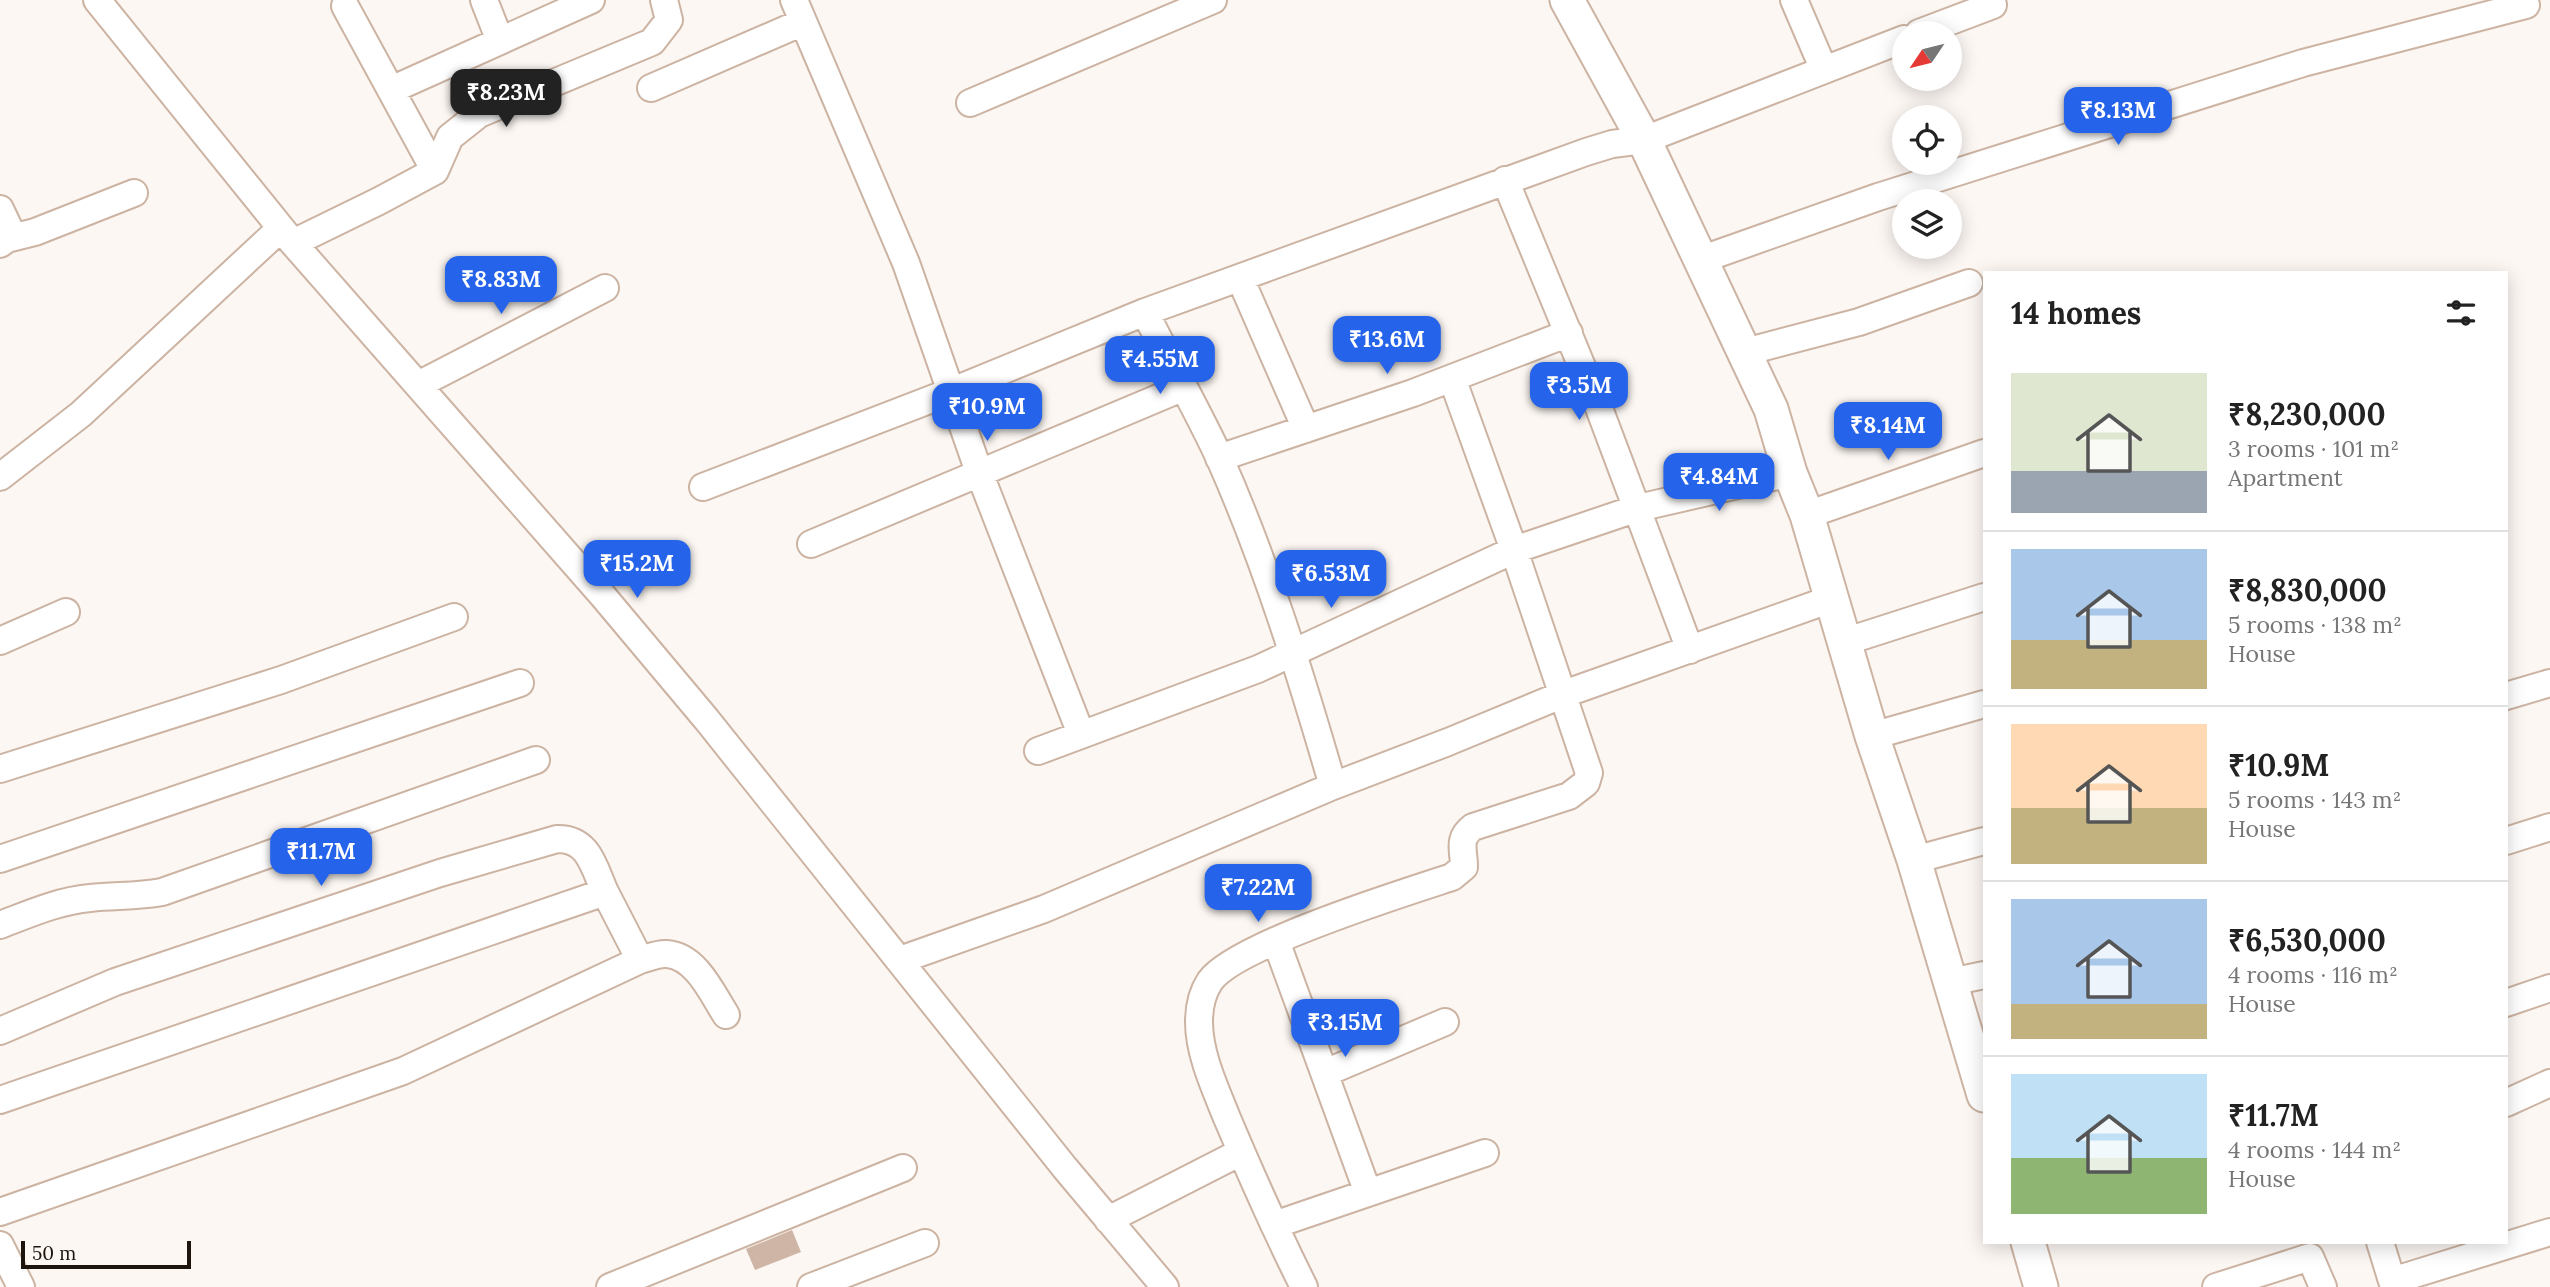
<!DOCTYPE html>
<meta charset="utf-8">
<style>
:root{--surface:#fff;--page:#f6f6f6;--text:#222;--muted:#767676;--line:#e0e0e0;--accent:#2563eb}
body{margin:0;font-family:Lora,serif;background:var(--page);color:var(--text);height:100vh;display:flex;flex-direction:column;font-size:26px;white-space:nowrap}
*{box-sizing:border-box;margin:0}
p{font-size:23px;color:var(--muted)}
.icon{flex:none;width:38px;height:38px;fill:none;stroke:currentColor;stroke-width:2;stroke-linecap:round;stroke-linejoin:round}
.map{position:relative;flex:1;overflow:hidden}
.drawer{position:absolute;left:1983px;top:271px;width:525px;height:973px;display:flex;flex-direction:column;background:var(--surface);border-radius:0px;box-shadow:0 4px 18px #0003}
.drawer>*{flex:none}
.needle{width:46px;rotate:235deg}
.tools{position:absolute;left:1892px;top:21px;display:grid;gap:14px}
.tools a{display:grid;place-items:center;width:70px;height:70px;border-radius:50%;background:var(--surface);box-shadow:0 4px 18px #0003;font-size:35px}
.scale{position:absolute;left:21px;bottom:18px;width:170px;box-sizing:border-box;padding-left:7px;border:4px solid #1d140e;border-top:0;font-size:19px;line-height:24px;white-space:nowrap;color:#1d140e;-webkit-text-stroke:5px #fcf7f3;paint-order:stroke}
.price{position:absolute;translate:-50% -60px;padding:0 16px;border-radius:14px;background:var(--accent);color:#fff;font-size:23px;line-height:46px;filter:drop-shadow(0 2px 4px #0008)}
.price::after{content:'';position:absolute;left:50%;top:42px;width:21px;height:16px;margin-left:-10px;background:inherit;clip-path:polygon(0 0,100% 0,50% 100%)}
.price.current{background:#222;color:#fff}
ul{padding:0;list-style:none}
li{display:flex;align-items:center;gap:21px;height:175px;padding:0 28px}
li+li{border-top:2px solid var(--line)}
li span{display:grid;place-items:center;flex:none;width:196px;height:140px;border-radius:0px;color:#555}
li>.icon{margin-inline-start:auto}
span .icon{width:84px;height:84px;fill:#fffc;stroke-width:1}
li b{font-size:30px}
h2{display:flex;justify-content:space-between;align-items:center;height:84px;padding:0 28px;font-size:30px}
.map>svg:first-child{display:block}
</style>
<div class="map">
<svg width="2550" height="1287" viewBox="0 0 2550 1287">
<rect width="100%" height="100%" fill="#fcf7f3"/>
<!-- building -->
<path fill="#ceb5a5" d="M 792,1230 L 801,1252 L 755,1270 L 746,1249 Z"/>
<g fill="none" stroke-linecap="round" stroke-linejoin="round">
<defs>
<path id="minor" d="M 97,0 L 293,243 L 603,596 L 707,720 L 1065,1168 L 1165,1287
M 484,0 L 500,41
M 794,0 L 906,263 L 979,472 L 1081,734
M 1794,0 L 1824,70
M 345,6 L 435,171
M 1919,33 L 1993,5
M 651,88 L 803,22
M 391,90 L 591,0
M 970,103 L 1213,0
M 1505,180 L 1599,408 L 1690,650
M 0,209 L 9,228 L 7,239 L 0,244
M 7,239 L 35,232 L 134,193
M 293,243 L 379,201 L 435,171 L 450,137 L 479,114 L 652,42 L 669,20 L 664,0
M 1700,260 L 1878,197 L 2303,63 L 2526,5
M 1240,278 L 1306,429
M 1145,312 C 1169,361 1197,409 1220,459 C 1267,565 1301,676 1333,786
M 1745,352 L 1859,322 L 1969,283
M 418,385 L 605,288
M 1219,458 L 1413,393 L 1569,333
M 0,477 L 81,414 L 281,228
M 703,487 L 950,392 L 1145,312 L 1586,152 L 1612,144 L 1644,140 L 1904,39
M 1807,515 L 1984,453
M 811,544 L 1182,388
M 0,641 L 66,612
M 1844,642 L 1984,597
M 2506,696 L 2550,683
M 1872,736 L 1984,704
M 1038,751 L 1258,669 L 1514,550 L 1638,508 L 1790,473
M 0,769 L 281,680 L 454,617
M 2506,841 L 2550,827
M 0,859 L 520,683
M 1914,860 L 1984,841
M 0,925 C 29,914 58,901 90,898 C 115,895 135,897 162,892 L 536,760
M 1276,941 L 1368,1193
M 900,960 L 1044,909 L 1333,786 L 1448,742 L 1564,694 L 1831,599
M 1951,982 L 1984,975
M 2506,1003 L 2550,988
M 0,1031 L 115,982 L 440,873 L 557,839 C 589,838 594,868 605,892
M 1325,1073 L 1445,1022
M 0,1100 L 605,892 L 640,960 C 648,958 658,953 667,954 C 696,956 712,993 726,1015
M 2506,1103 L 2550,1083
M 0,1212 L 403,1071 L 640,960
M 1108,1220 L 1241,1152
M 1274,1225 L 1485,1153
M 2380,1242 L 2392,1281 L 2550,1232
M 0,1245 L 21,1287
M 610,1287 L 903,1168
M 811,1287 L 925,1243
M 1304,1287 C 1276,1231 1251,1175 1227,1118 C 1215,1088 1199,1054 1199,1022 C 1199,1007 1202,993 1210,981 C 1236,945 1403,893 1452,877 L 1464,867 C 1464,850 1457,839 1473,827 L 1569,796 L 1586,783 L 1589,773 L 1514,550 L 1452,378
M 2216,1287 L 2310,1257 L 2323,1287"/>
<path id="tertiary" d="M 1567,0 L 1644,140 L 1771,409 L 1790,473 L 1807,515 L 1872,736 L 1914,860 L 1984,1095
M 2028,1242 L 2041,1287"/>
</defs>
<!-- minor casing -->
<use href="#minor" stroke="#ccb3a2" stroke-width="30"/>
<!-- tertiary casing -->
<use href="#tertiary" stroke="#ccb3a2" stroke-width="37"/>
<!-- minor -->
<use href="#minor" stroke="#fff" stroke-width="26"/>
<!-- tertiary -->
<use href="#tertiary" stroke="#fff" stroke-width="33"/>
</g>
</svg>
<div class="tools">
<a><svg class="needle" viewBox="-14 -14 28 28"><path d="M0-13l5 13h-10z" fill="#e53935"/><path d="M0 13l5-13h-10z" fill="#767676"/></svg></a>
<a><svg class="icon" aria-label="locate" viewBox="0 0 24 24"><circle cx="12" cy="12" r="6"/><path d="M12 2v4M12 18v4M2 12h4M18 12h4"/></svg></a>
<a><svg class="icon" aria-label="layers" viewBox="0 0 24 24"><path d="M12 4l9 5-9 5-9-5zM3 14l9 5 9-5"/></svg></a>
</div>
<div class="scale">50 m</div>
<b class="price current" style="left:506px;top:129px">₹8.23M</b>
<b class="price" style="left:2118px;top:147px">₹8.13M</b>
<b class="price" style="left:501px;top:316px">₹8.83M</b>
<b class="price" style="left:1387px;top:376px">₹13.6M</b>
<b class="price" style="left:1160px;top:396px">₹4.55M</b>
<b class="price" style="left:1579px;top:422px">₹3.5M</b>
<b class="price" style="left:987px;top:443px">₹10.9M</b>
<b class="price" style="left:1888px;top:462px">₹8.14M</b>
<b class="price" style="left:1719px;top:513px">₹4.84M</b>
<b class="price" style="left:637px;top:600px">₹15.2M</b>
<b class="price" style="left:1331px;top:610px">₹6.53M</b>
<b class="price" style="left:321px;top:888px">₹11.7M</b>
<b class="price" style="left:1258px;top:924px">₹7.22M</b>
<b class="price" style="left:1345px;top:1059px">₹3.15M</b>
<section class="drawer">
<h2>14 homes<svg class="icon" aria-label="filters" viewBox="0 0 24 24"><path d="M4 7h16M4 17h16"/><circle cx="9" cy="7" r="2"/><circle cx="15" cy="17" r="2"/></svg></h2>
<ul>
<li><span style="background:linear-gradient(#dfe7d0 70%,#9aa5b1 0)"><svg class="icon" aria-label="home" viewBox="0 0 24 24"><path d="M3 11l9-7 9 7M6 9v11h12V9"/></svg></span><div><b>₹8,230,000</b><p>3 rooms · 101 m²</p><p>Apartment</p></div></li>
<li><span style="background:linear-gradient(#a9c7e8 65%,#c2b280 0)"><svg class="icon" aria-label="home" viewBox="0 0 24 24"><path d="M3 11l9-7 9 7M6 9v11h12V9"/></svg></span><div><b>₹8,830,000</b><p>5 rooms · 138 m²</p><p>House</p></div></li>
<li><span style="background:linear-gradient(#ffd9b3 60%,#c2b280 0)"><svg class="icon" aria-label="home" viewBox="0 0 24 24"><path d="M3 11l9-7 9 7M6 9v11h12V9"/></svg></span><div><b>₹10.9M</b><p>5 rooms · 143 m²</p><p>House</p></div></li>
<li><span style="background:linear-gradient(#a9c7e8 75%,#c2b280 0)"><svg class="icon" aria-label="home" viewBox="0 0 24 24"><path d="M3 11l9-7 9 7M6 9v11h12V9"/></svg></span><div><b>₹6,530,000</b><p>4 rooms · 116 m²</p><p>House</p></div></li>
<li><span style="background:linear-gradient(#bfe0f5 60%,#8fb573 0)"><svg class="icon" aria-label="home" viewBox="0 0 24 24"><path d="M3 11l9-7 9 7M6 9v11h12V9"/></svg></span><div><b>₹11.7M</b><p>4 rooms · 144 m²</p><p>House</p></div></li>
</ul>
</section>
</div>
